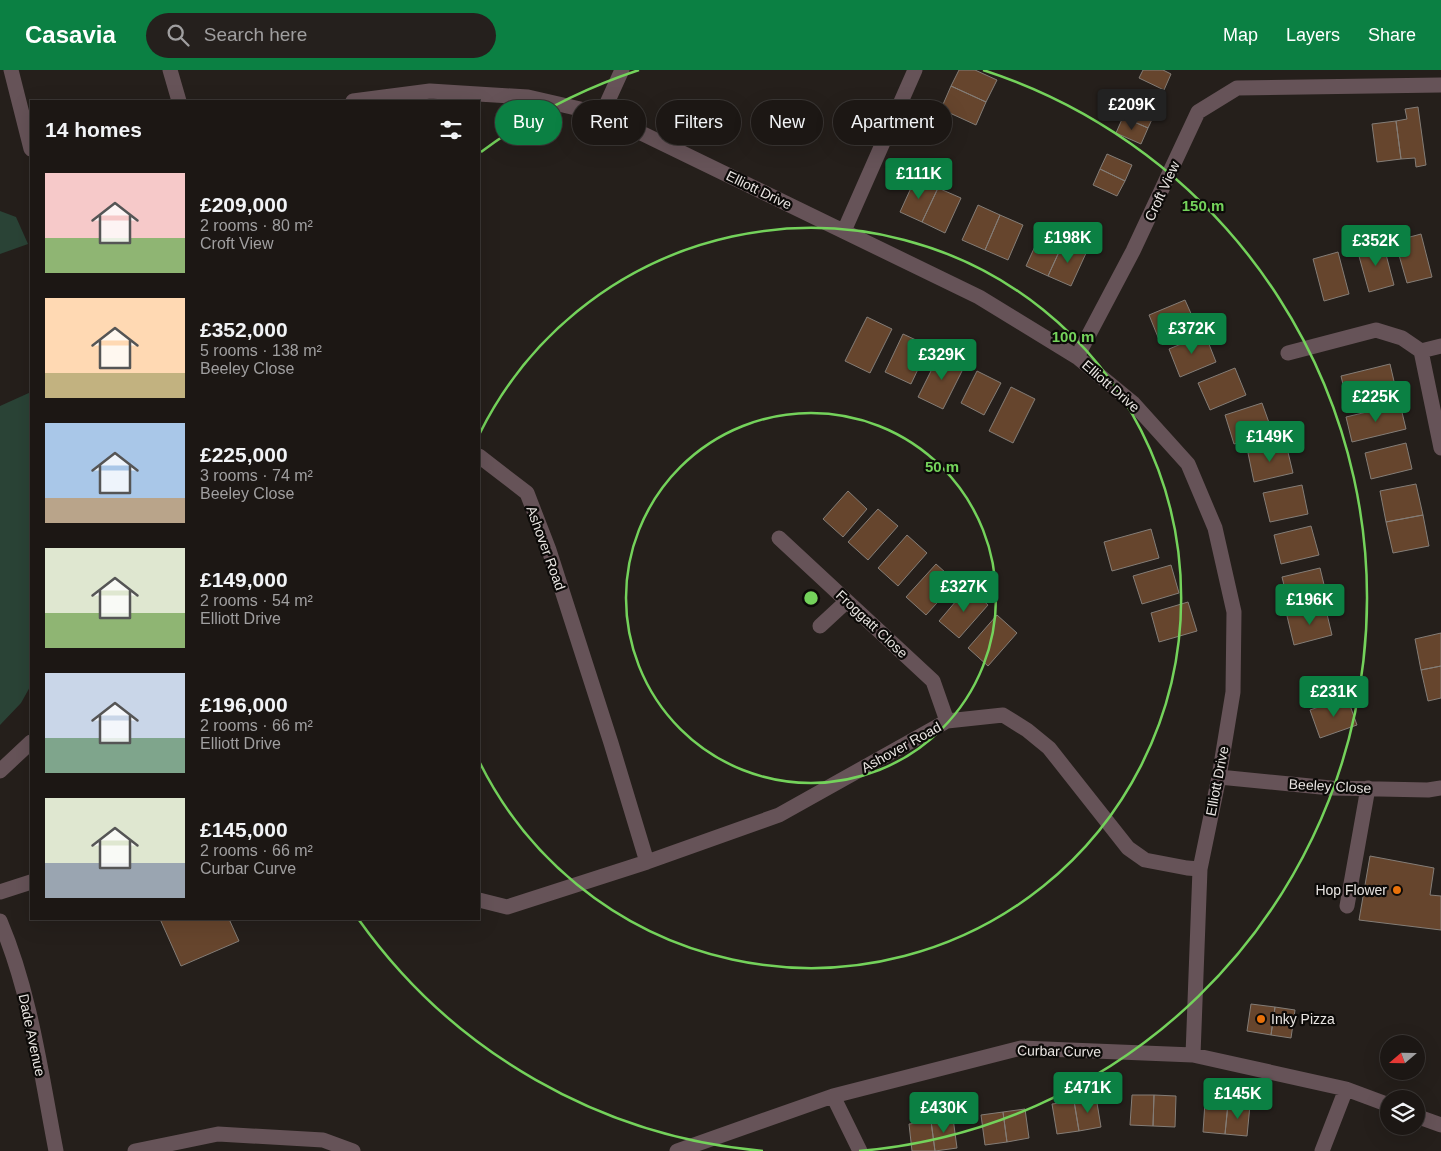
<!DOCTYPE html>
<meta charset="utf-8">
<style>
:root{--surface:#1c1714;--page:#25201d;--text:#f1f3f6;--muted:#a09fa0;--line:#3a3634;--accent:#0b8043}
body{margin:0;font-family:Arial,sans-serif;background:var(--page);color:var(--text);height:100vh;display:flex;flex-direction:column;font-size:19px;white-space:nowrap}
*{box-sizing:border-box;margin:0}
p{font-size:16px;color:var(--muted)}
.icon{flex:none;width:28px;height:28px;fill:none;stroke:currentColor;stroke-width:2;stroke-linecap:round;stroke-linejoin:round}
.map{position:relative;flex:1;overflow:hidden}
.drawer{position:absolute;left:30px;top:30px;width:450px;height:820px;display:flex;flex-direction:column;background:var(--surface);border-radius:0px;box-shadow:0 5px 20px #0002,0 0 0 1px var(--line)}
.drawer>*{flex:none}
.top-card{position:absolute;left:495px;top:30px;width:475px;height:45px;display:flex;gap:10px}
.needle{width:32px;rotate:250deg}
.fabs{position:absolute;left:1380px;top:965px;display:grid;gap:10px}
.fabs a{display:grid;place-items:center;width:45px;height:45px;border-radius:50%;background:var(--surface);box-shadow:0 5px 20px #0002,0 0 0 1px var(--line);font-size:25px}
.price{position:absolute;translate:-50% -42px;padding:0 11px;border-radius:5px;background:var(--accent);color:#fff;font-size:16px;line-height:32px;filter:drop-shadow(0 1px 2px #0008)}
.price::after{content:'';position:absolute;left:50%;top:30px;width:15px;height:11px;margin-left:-8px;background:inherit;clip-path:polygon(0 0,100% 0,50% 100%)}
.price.on{background:#222;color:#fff}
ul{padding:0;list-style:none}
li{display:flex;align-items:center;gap:15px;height:125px;padding:0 15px}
li span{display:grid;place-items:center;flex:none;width:140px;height:100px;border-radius:0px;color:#555}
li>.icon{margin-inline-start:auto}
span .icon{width:60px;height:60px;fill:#fffc;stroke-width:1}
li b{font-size:21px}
h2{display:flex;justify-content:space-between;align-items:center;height:60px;padding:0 15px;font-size:21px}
.tag{padding:0 18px;border-radius:22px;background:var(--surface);box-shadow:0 5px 20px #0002,0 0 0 1px var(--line);font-size:18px;line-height:45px}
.tag.on{background:var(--accent);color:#fff}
header{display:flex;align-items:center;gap:30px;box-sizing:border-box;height:70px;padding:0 25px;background:var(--accent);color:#fff}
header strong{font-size:24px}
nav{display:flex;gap:28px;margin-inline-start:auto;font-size:18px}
.search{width:350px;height:45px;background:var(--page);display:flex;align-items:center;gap:12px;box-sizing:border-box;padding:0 18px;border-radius:28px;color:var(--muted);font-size:19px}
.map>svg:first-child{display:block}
</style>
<header>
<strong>Casavia</strong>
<div class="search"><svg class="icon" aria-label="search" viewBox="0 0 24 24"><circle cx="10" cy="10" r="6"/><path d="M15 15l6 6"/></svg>Search here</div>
<nav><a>Map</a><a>Layers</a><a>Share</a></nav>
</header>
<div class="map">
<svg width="1441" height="1081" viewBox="0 0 1441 1081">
<rect width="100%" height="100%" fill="#251f1b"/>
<!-- green -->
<path fill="#2a4336" d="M 0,141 L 16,147 L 28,174 L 0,184 Z
M 31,322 L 31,615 L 21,633 L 0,655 L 0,336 Z"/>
<!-- building -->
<path fill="#66452d" stroke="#847d77" d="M 959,0 L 975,0 L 997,10 L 986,32 L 951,16 Z
M 1143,0 L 1163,0 L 1171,4 L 1164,20 L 1139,8 Z
M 951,16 L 986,32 L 976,55 L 941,39 Z
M 1130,32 L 1155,43 L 1148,58 L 1123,47 Z
M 1418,37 L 1426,95 L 1416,97 L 1415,88 L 1401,89 L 1396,51 L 1407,49 L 1405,39 Z
M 1123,47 L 1148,58 L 1141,74 L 1116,63 Z
M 1396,51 L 1401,89 L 1377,92 L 1372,54 Z
M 1107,84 L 1132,95 L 1125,111 L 1100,99 Z
M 1100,99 L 1125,111 L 1117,126 L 1093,115 Z
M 916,107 L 938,118 L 922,152 L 900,142 Z
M 938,118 L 961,128 L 945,163 L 922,152 Z
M 978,135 L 1000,145 L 985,180 L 962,170 Z
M 1000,145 L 1023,155 L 1008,190 L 985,180 Z
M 1042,161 L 1064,171 L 1048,206 L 1026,196 Z
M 1421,164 L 1432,207 L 1407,213 L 1395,171 Z
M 1064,171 L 1087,181 L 1071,216 L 1048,206 Z
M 1383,173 L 1394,215 L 1369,222 L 1357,179 Z
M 1338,182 L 1349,224 L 1324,231 L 1313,189 Z
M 1185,230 L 1197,257 L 1160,272 L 1149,245 Z
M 867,247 L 892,259 L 870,303 L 845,291 Z
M 903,264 L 929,276 L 911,314 L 885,302 Z
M 1205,264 L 1216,292 L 1180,307 L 1169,279 Z
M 940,283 L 965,295 L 943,339 L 918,327 Z
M 1390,294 L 1396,320 L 1347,331 L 1341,306 Z
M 1235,298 L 1246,325 L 1210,340 L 1198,313 Z
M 977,301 L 1001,313 L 984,345 L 961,333 Z
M 1011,317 L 1035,329 L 1013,373 L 989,361 Z
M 1262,333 L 1272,361 L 1234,374 L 1225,345 Z
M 1400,334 L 1406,359 L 1352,372 L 1346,347 Z
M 1406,373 L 1412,399 L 1371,409 L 1365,383 Z
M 1286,374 L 1293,403 L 1254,412 L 1248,383 Z
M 1416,414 L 1423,445 L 1386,452 L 1380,421 Z
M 1302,415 L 1308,444 L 1270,452 L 1263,423 Z
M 848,421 L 867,439 L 843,467 L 823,449 Z
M 878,439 L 898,456 L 868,490 L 848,472 Z
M 1423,445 L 1429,476 L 1393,483 L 1386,452 Z
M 1311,456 L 1319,485 L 1281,494 L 1274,465 Z
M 1151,459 L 1159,488 L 1112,501 L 1104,472 Z
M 907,465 L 927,483 L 898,516 L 878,498 Z
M 936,494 L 956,512 L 926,545 L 906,527 Z
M 1171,495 L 1179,523 L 1142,534 L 1133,506 Z
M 1320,498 L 1327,527 L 1289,536 L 1282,507 Z
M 968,517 L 988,535 L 959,568 L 939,551 Z
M 1188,532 L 1197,561 L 1159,572 L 1151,543 Z
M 1325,536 L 1332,565 L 1294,575 L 1287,546 Z
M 997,545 L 1017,563 L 988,596 L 968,578 Z
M 1441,563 L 1441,596 L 1421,600 L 1415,569 Z
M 1441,596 L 1441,628 L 1428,631 L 1421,600 Z
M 1347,627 L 1357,655 L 1320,668 L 1310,640 Z
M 1370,786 L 1434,798 L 1430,825 L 1441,826 L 1441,860 L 1359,850 Z
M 160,849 L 229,849 L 239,871 L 181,896 Z
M 1251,934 L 1275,937 L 1271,965 L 1247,961 Z
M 1275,937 L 1295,940 L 1291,968 L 1271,965 Z
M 1132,1025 L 1154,1025 L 1153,1056 L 1130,1055 Z
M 1154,1025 L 1176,1026 L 1175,1057 L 1153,1056 Z
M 1096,1027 L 1101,1057 L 1079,1061 L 1074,1031 Z
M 1074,1031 L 1079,1061 L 1057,1064 L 1052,1034 Z
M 1205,1032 L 1228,1034 L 1225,1064 L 1203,1062 Z
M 1228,1034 L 1250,1035 L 1247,1066 L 1225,1064 Z
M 1025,1039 L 1029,1068 L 1007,1072 L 1003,1042 Z
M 1003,1042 L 1007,1072 L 985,1075 L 981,1045 Z
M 953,1048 L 957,1078 L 935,1081 L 931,1051 Z
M 931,1051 L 935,1081 L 912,1081 L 909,1054 Z"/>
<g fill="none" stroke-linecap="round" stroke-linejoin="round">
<!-- minor -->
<path stroke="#665358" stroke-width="15" d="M 11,0 L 31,79
M 170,0 L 179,31
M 353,31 L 430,21 L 528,27 L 602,44 L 979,227 L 1077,287 L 1133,333 L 1188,394 L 1215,458 L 1234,542 L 1233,622 L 1219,707 L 1200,799 L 1193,985
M 602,44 L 622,0
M 844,161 L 915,0
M 1421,281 L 1441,276
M 1288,283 L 1376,260 L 1402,268 L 1421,281 L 1441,378
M 1077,287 L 1133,181 L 1198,42 L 1237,18 L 1441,15
M 479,386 L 527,423 L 549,480 L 611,673 L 647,792
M 779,468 L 933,611 L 947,651
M 820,556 L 847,531
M 0,701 L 31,672
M 1219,707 L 1331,718 L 1428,720 L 1441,718
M 0,822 L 31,812
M 479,830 L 507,837 L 647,792 L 779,745 L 947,651 L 1003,645 L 1027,660 L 1049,678 L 1128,778 L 1145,790 L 1187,798 L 1200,799
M 1347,836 L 1368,718
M 0,851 C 31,924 41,1004 56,1081
M 833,1026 L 860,1081
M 1416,1046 L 1441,1055
M 135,1081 L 218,1064 L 323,1070 L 353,1081
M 677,1081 L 833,1026 L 1021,978 L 1193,985 L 1346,1019 L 1389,1035
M 1322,1081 L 1346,1019"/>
</g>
<!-- distance rings -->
<g fill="none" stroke="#74d25b" stroke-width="2.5">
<circle cx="811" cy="528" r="185"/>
<path d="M480 363A370 370 0 1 1 480 693"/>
<path d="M763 1081A555 555 0 0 1 359 850M481 82A555 555 0 0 1 639 0M983 0A555 555 0 0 1 859 1081"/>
</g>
<!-- markers -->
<g fill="#e8710a" stroke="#0c0a08" stroke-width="2">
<circle cx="1397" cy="820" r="5"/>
<circle cx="1261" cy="949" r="5"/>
</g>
<g text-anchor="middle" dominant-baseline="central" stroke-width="4.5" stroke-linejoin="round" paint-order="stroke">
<!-- street labels -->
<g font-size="14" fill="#e8e4e1" stroke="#0c0a08">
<text transform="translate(759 120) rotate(26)">Elliott Drive</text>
<text transform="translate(1162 121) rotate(-65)">Croft View</text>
<text transform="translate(1111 316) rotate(41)">Elliott Drive</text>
<text transform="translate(546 478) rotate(70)">Ashover Road</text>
<text transform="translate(872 554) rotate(43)">Froggatt Close</text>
<text transform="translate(901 677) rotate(-29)">Ashover Road</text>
<text transform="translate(1217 711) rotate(-79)">Elliott Drive</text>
<text transform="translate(1330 716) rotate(3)">Beeley Close</text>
<text transform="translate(32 965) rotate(78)">Dade Avenue</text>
<text transform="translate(1059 981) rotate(1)">Curbar Curve</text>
</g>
<!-- poi labels -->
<g font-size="14" fill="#e8e4e1" stroke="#0c0a08" text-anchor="end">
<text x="1387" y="820">Hop Flower</text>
<text x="1271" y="949" text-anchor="start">Inky Pizza</text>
</g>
</g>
<circle cx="811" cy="528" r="8" fill="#74d25b" stroke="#0c0a08" stroke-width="2.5"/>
<g font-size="15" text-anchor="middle" font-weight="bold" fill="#74d25b" stroke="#0c0a08" stroke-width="4.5" stroke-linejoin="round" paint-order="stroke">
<text x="1203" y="141">150 m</text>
<text x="1073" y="272">100 m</text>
<text x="942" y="402">50 m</text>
</g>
</svg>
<div class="fabs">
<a><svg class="needle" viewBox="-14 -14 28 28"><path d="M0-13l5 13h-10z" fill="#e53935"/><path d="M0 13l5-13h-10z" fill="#a09fa0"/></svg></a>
<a><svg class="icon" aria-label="layers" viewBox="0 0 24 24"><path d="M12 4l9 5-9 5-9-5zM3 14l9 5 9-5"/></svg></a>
</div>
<b class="price on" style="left:1132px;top:61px">£209K</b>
<b class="price" style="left:919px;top:130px">£111K</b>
<b class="price" style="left:1068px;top:194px">£198K</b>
<b class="price" style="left:1376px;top:197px">£352K</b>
<b class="price" style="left:1192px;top:285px">£372K</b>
<b class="price" style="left:942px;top:311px">£329K</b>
<b class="price" style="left:1376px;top:353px">£225K</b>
<b class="price" style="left:1270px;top:393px">£149K</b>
<b class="price" style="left:964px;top:543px">£327K</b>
<b class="price" style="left:1310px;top:556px">£196K</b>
<b class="price" style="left:1334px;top:648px">£231K</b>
<b class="price" style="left:1088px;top:1044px">£471K</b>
<b class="price" style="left:1238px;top:1050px">£145K</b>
<b class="price" style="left:944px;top:1064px">£430K</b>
<div class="top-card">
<a class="tag on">Buy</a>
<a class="tag">Rent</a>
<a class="tag">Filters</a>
<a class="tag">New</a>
<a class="tag">Apartment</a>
</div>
<section class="drawer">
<h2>14 homes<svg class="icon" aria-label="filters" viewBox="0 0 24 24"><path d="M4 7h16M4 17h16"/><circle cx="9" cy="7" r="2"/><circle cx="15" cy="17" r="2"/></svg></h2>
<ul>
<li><span style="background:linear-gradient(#f6c9c9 65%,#8fb573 0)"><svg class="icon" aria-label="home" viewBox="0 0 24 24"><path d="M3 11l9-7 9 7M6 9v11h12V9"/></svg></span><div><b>£209,000</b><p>2 rooms · 80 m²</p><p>Croft View</p></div></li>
<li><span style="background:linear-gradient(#ffd9b3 75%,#c2b280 0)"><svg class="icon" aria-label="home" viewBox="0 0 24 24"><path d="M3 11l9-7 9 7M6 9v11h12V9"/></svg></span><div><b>£352,000</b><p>5 rooms · 138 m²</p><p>Beeley Close</p></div></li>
<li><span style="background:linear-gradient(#a9c7e8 75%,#b9a48a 0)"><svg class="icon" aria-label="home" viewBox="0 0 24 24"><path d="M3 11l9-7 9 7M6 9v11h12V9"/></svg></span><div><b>£225,000</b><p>3 rooms · 74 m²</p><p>Beeley Close</p></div></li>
<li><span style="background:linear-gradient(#dfe7d0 65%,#8fb573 0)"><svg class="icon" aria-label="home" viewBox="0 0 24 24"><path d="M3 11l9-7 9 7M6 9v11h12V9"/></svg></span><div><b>£149,000</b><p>2 rooms · 54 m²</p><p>Elliott Drive</p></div></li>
<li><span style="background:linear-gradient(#c9d6e8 65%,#7fa58c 0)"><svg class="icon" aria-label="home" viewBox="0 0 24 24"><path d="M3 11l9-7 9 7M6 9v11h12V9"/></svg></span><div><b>£196,000</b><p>2 rooms · 66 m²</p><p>Elliott Drive</p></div></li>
<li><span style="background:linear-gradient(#dfe7d0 65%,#9aa5b1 0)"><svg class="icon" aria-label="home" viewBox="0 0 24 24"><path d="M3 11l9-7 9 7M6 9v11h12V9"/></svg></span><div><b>£145,000</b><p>2 rooms · 66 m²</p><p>Curbar Curve</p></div></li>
</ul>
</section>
</div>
